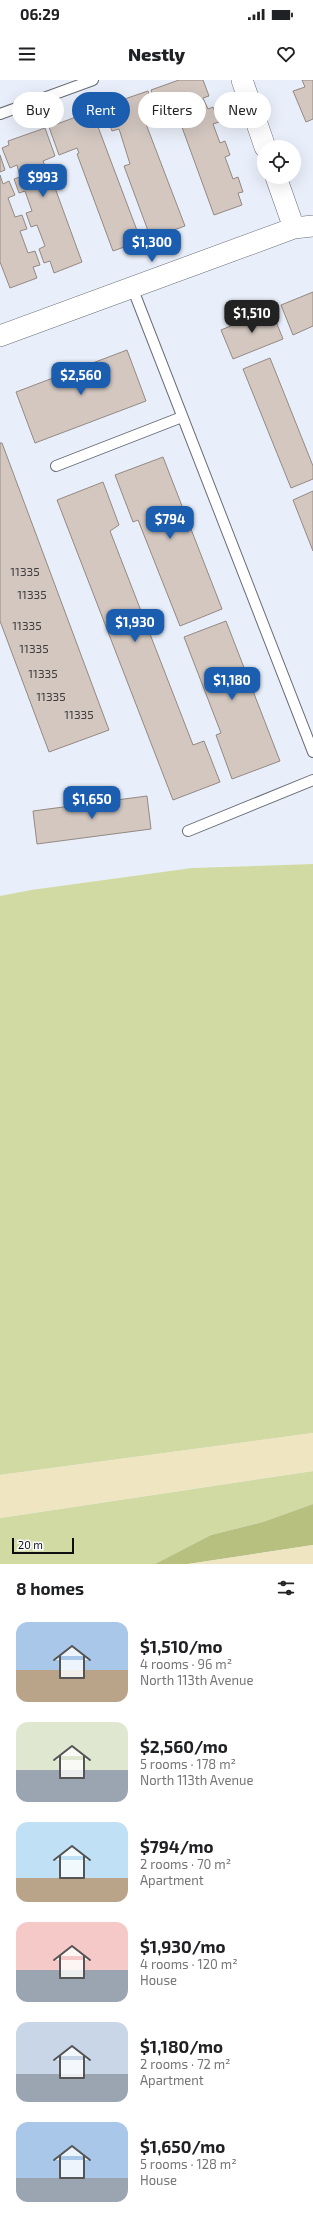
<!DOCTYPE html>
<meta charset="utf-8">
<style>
:root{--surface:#fff;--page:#f2f2f2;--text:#202124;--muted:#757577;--accent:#1b5dae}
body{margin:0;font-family:"Exo 2",sans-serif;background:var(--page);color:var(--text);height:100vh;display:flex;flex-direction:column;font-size:15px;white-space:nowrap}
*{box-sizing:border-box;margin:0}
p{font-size:13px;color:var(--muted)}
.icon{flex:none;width:22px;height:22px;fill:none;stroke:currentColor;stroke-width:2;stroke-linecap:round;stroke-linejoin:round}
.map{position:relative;height:1484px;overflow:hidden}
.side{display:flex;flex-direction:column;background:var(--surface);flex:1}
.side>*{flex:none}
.hud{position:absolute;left:12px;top:12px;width:289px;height:36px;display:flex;gap:8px}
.buttons{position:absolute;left:257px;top:60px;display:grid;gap:8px}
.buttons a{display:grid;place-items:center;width:44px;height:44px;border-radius:50%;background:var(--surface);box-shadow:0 4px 16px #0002;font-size:20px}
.scale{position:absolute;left:12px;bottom:10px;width:62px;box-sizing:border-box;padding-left:4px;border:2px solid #0c0d11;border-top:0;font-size:11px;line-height:14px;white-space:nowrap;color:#0c0d11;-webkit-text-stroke:3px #fbfcfe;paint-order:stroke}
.price{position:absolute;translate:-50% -34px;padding:0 9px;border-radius:8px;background:var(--accent);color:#fff;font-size:13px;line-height:26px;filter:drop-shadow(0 1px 2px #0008)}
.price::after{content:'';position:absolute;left:50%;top:24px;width:12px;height:9px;margin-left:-6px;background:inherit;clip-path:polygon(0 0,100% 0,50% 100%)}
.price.selected{background:#222;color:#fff}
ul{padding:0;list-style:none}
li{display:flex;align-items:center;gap:12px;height:100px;padding:0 16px}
li span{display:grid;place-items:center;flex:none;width:112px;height:80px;border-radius:12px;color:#555}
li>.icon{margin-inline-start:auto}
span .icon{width:48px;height:48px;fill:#fffc;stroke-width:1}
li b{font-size:17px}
h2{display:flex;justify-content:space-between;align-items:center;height:48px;padding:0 16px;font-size:17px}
.pill{padding:0 14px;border-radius:18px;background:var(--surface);box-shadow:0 4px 16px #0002;font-size:14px;line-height:36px}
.pill.selected{background:var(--accent);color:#fff}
.status{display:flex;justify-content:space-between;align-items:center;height:28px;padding:0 20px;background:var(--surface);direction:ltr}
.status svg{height:11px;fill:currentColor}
header{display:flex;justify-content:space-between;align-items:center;height:52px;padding:0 16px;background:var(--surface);font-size:18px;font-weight:800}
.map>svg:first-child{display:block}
</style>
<div class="status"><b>06:29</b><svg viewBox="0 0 49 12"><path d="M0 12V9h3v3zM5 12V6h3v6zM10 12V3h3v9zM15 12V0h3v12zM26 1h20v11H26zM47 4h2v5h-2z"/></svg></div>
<header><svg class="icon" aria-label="menu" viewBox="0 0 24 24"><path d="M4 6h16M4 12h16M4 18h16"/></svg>Nestly<svg class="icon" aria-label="heart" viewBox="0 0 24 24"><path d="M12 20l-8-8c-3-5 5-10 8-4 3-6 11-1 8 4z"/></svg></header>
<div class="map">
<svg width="313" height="1484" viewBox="0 0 313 1484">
<rect width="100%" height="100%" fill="#e9effa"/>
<!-- green -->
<path fill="#d2daa4" d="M 313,784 L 313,1353 L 0,1395 L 0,816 L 31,810 L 192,788 Z
M 313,1391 L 313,1424 L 263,1442 L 211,1455 L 155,1484 L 0,1484 L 0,1438 Z"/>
<!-- forest -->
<path fill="#b8c080" d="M 313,1424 L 313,1465 L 188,1484 L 155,1484 L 211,1455 L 263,1442 Z"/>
<!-- sand -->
<path fill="#efe5c0" d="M 313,1353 L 313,1391 L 0,1438 L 0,1395 Z
M 313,1465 L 313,1484 L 188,1484 Z"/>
<!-- building -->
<path fill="#d3c7c0" stroke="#948983" d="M 179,0 L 203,0 L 209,16 L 203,18 L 208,29 L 213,27 L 219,42 L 213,44 L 220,63 L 225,61 L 230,75 L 225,77 L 233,99 L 238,97 L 243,112 L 238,113 L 242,125 L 214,135 L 179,39 L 181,38 L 179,32 L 161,39 L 151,10 Z
M 302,0 L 313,0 L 313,39 L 306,42 L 293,11 L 305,7 Z
M 148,11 L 158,40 L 146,44 L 185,146 L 157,156 L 156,154 L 150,156 L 124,86 L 130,84 L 120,52 L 119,49 L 112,51 L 104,30 L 111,27 L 110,24 Z
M 92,31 L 141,161 L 113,171 L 77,74 L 79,73 L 77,68 L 59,75 L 49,47 Z
M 45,48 L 55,76 L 43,81 L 45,86 L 47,86 L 82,182 L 54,193 L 50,181 L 44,183 L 39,169 L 45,166 L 37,145 L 31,147 L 26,133 L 32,131 L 25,111 L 19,113 L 14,99 L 20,97 L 17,85 L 10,88 L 2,68 L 9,65 L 8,61 Z
M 0,75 L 5,90 L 0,92 Z
M 0,95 L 3,104 L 9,101 L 15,115 L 8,118 L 15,137 L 22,135 L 27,149 L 20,151 L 28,173 L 35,171 L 40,185 L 33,187 L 37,198 L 10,208 L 0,182 Z
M 313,212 L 313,246 L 293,255 L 281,225 Z
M 271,229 L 283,259 L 233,279 L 221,250 Z
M 127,270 L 146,321 L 35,363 L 16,312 Z
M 270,278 L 313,386 L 313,399 L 291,408 L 243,289 Z
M 0,363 L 2,363 L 109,650 L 49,672 L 0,541 Z
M 163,377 L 222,529 L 180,546 L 138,440 L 133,442 L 115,395 Z
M 103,402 L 119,445 L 110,451 L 193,665 L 204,661 L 220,702 L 173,720 L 57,420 Z
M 313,411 L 313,471 L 293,420 Z
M 226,541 L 280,681 L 232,699 L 216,655 L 221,653 L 184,557 Z
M 147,716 L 151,749 L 37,764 L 33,731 Z"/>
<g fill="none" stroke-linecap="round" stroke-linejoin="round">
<defs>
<path id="service" d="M 0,34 L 93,0
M 132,207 L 313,672
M 56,386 L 182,337
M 188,751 L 313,700"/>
<path id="minor" d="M 242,0 L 265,67
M 276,97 L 294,148
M 0,256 L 294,148 L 313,146"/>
</defs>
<!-- service casing -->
<use href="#service" stroke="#686c76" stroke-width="12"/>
<!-- minor casing -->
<use href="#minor" stroke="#686c76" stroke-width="22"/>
<!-- service -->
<use href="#service" stroke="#fff" stroke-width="10"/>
<!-- minor -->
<use href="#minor" stroke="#fff" stroke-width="21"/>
</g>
<g text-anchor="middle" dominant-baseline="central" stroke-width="3" stroke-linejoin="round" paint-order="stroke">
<!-- number labels -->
<g font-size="12" fill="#3e3c3d">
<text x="25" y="491">11335</text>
<text x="32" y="514">11335</text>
<text x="27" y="545">11335</text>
<text x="34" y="568">11335</text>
<text x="43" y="593">11335</text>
<text x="51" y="616">11335</text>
<text x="79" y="634">11335</text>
</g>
</g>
</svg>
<div class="buttons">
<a><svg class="icon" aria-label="locate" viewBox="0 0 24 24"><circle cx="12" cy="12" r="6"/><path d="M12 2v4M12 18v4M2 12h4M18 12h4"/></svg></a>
</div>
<div class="scale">20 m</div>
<b class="price" style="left:43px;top:118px">$993</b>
<b class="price" style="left:152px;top:183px">$1,300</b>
<b class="price selected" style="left:252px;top:254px">$1,510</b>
<b class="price" style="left:81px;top:316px">$2,560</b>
<b class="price" style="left:170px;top:460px">$794</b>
<b class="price" style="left:135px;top:563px">$1,930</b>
<b class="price" style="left:232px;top:621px">$1,180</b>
<b class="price" style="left:92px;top:740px">$1,650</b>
<div class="hud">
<a class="pill">Buy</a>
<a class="pill selected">Rent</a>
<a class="pill">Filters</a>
<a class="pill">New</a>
</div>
</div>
<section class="side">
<h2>8 homes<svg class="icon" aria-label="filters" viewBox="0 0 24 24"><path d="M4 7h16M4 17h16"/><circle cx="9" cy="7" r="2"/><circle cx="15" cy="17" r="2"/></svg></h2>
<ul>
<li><span style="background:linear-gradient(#a9c7e8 60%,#b9a48a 0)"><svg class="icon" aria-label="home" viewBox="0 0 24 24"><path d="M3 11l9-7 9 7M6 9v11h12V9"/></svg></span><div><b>$1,510/mo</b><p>4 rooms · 96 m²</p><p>North 113th Avenue</p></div></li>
<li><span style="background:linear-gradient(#dfe7d0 60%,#9aa5b1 0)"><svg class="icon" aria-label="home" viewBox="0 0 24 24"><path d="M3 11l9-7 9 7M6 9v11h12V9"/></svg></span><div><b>$2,560/mo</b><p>5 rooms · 178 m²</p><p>North 113th Avenue</p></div></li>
<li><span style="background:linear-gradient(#bfe0f5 70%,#b9a48a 0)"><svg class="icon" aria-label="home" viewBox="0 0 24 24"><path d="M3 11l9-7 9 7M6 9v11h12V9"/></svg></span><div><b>$794/mo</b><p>2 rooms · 70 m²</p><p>Apartment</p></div></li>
<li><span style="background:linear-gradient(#f6c9c9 60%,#9aa5b1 0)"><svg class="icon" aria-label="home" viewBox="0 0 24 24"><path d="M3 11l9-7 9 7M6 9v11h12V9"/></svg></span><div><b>$1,930/mo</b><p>4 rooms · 120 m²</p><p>House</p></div></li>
<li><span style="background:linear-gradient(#c9d6e8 65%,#9aa5b1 0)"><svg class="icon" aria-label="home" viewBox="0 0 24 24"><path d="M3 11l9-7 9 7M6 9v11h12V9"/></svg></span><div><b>$1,180/mo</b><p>2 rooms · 72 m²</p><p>Apartment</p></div></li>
<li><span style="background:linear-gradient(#a9c7e8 70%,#9aa5b1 0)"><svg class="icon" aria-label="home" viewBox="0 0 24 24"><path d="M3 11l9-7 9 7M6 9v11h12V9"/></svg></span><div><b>$1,650/mo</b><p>5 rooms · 128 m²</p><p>House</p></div></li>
</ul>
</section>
